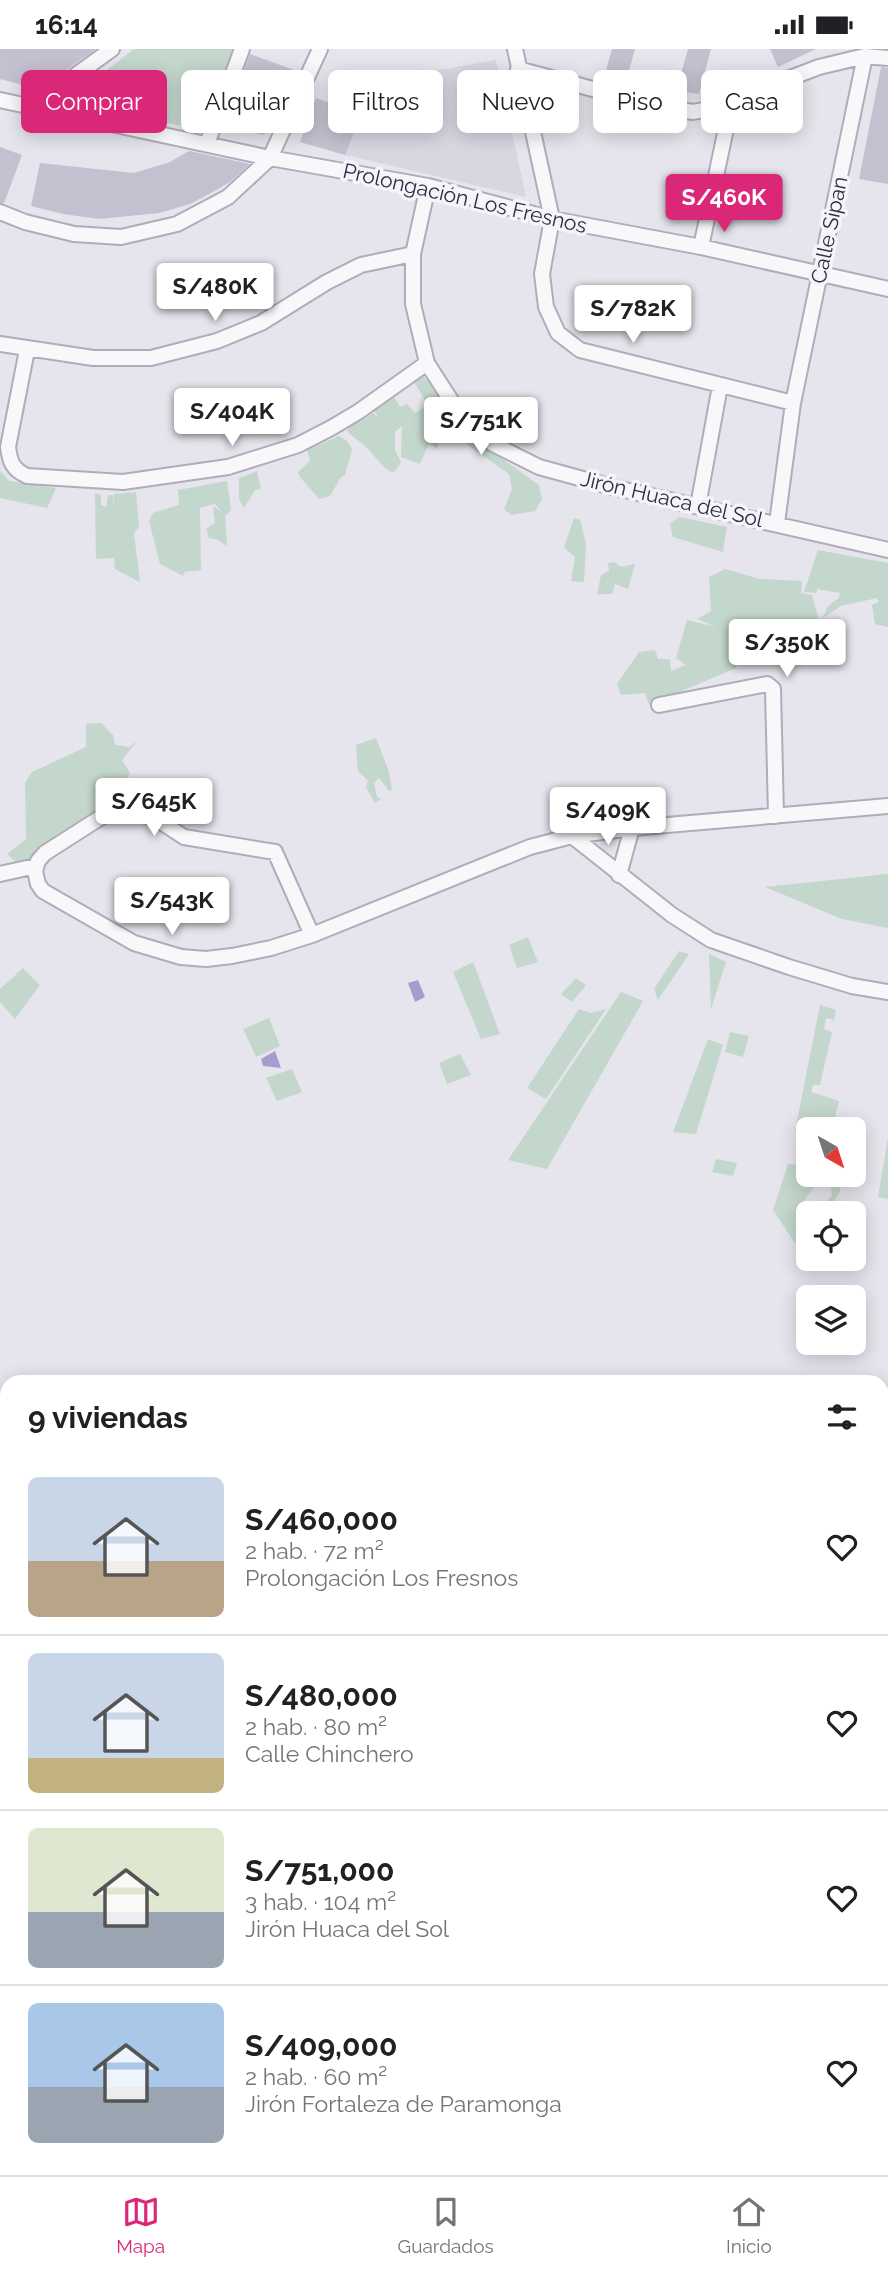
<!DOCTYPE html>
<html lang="es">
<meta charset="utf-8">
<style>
:root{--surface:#fff;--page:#f2f2f2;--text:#202124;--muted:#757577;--line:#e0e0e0;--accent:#db2777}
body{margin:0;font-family:Raleway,sans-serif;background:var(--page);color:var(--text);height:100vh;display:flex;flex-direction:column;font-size:26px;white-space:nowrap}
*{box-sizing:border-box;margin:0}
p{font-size:23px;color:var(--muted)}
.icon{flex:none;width:38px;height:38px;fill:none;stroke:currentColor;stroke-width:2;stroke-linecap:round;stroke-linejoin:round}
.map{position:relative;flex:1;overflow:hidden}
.panel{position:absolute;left:0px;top:1326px;width:889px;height:800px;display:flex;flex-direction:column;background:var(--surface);border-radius:21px 21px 0 0;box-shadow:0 4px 18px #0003}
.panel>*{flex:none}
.hud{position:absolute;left:21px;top:21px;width:847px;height:63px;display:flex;gap:14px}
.needle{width:46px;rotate:141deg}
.buttons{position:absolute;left:796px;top:1068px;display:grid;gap:14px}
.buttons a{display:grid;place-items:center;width:70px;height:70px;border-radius:10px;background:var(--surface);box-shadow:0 4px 18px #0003;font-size:35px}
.price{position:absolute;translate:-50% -60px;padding:0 16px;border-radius:7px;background:#fff;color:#222;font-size:23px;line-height:46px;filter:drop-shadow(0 2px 4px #0008)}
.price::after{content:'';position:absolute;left:50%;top:42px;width:21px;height:16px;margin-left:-10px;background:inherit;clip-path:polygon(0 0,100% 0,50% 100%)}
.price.active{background:var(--accent);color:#fff}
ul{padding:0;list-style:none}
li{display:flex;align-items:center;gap:21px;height:175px;padding:0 28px}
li+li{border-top:2px solid var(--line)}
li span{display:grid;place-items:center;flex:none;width:196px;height:140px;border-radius:10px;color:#555}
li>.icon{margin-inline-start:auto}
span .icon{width:84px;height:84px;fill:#fffc;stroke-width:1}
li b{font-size:30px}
h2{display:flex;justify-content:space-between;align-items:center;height:84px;padding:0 28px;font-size:30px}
.pill{padding:0 24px;border-radius:10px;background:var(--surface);box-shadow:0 4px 18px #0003;font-size:24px;line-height:63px}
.pill.active{background:var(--accent);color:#fff}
.status{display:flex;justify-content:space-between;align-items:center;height:49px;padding:0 35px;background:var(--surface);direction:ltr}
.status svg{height:19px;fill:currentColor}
.tab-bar{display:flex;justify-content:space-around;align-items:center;height:98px;border-top:2px solid var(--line);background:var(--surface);font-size:19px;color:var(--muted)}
.tab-bar a{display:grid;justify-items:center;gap:4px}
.tab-bar .active{color:var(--accent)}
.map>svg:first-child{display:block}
</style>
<div class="status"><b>16:14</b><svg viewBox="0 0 49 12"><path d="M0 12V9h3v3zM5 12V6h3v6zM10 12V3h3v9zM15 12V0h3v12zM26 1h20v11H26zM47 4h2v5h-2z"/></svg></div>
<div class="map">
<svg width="888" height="2126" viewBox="0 0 888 2126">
<rect width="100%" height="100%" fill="#e6e4ec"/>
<!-- built -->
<path fill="#d9d5e1" d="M 496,11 L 526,148 L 345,106 L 377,32 Z"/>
<!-- green -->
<path fill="#c4d7cc" d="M 134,0 L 250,0 L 217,83 L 81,59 L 75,51 L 76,45 Z
M 421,325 L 436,340 L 473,389 L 539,436 L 542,450 L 535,462 L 511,466 L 504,460 L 512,440 L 509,425 L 465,394 L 434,379 L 439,394 L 437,400 L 429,395 L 420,415 L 401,408 L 402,377 L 395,383 L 395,401 L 401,413 L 397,420 L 392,424 C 382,417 378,411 370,402 C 364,394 354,390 347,382 L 352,372 L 360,373 L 373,364 L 379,369 L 374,362 L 392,344 L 400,358 L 407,355 L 415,364 L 428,356 L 413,331 Z
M 339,387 L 347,392 L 352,400 L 345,426 L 341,428 L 330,447 L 319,450 L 300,428 L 298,423 L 310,412 L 307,401 Z
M 0,422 L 9,432 L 56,439 L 47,459 L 0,449 Z
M 257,422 L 261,440 L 255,441 L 244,459 L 239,450 L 239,429 Z
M 227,432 L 231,461 L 225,467 L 227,497 L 218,491 L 209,489 L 206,480 L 215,474 L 213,457 L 222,463 L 215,455 L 200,459 L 201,521 L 184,523 L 183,527 L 160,515 L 149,472 L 153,464 L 179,456 L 178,441 Z
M 136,443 L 139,478 L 134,484 L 140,533 L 115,520 L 114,509 L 96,510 L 95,444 L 101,446 L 101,456 L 106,458 L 108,446 L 113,446 L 113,462 L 114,445 Z
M 679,468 L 727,478 L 723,503 L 673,488 L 670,475 Z
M 574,469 L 580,471 L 586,495 L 584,533 L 571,532 L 575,508 L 564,498 Z
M 818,501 L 888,514 L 888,578 L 875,575 L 872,556 L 879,553 L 877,549 L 841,557 L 823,569 L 828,557 L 839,549 L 840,544 L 817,540 L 817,544 L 804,543 Z
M 614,513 L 621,518 L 635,515 L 628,540 L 615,535 L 612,545 L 597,545 L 601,526 L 609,522 L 608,514 Z
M 725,520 L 760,530 L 802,532 L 801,544 L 812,546 L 819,572 L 808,584 L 783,579 L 811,590 L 751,608 L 739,606 L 736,619 L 649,656 L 645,644 L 621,646 L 617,635 L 639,603 L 655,601 L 658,610 L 670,610 L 671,622 L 686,616 L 676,609 L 687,571 L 716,578 L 697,570 L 711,562 L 709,528 Z
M 101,674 L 113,686 L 115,696 L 129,698 L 137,692 L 122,711 L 130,724 L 120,744 L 127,753 L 105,758 L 32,809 L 17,814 L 7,805 L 26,790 L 25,734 L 32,723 L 86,698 L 86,675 Z
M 376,689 L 389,723 L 392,741 L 389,742 L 379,729 L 374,734 L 377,748 L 381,750 L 375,754 L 366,738 L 368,732 L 358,722 L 356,696 Z
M 888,825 L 888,879 L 842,870 L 765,838 Z
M 528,888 L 538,913 L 517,919 L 509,896 Z
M 679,902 L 689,905 L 658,951 L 654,940 Z
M 709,905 L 726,913 L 711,960 Z
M 473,913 L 500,985 L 481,990 L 453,923 Z
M 23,919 L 40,936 L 15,970 L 0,953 L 0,940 Z
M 576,929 L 586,936 L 572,953 L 561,945 Z
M 621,943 L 643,952 L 547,1120 L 508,1111 Z
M 820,956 L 836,961 L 834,971 L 826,969 L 824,980 L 832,983 L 820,1036 L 813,1036 L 811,1043 L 839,1052 L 832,1080 L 808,1080 L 808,1084 L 795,1082 Z
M 579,960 L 591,964 L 606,960 L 546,1050 L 527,1039 Z
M 269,969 L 280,997 L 256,1008 L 243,980 Z
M 730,983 L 749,987 L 743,1008 L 725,1003 Z
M 708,990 L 723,996 L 696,1085 L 673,1083 Z
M 460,1005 L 471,1026 L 447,1035 L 439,1014 Z
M 292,1020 L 302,1043 L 277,1052 L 266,1029 Z
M 888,1089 L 888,1150 L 878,1148 Z
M 716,1110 L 737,1114 L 733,1127 L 712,1123 Z
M 788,1115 L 808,1117 L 808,1125 L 817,1125 L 817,1134 L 803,1153 L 818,1163 L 832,1146 L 829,1125 L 836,1125 L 840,1128 L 840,1143 L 825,1164 L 808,1164 L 807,1200 L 795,1194 L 773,1161 Z"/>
<!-- water -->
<path fill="#a69dce" d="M 418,931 L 425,948 L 415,953 L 408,934 Z
M 275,1002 L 281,1019 L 263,1017 L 261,1010 Z"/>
<!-- building -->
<path fill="#c5c0cf" d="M 0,0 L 96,0 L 39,40 L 0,30 Z
M 612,0 L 635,0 L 626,32 L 604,28 Z
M 688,0 L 711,0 L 699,45 L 676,42 Z
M 770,0 L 816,0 L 778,18 Z
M 250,5 L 294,21 L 264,86 L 224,78 Z
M 881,18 L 888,19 L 888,135 L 859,130 Z
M 316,49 L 362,66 L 345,106 L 300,93 Z
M 0,98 L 22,106 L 4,154 L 0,154 Z
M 189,102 L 250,115 L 230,133 L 211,144 L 190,155 L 159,164 L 99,170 L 63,165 L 31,157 L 40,114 L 134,124 L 170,113 Z"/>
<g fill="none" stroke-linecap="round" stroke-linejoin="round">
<defs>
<path id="street" d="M 515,0 L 552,170 L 542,225 L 546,258 L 558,284 L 580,301 L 793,354
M 518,20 L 656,57 L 693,63 L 731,56 L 777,34 L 819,18 L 865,7 L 888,9
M 0,51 L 270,109 L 428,137 L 552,170 L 701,198 L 888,240
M 33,57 L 112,0
M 207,95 L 242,0
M 428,137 L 413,205 L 413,255 L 427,314 L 452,353 L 493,395 L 539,418 L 612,438 L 888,501
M 0,163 L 25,173 L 74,185 L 121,188 L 177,175 L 228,148 L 270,109 L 320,0
M 701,198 L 731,56
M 0,295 L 93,309 L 151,309 L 217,292 L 261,274 L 327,233 L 361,216 L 413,205
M 27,301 L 8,398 C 10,413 12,420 27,427 L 123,433 L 228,418 L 298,396 L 331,379 L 358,363 L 427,314
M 698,457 L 720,337
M 777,474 L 793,354 L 865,7
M 659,656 L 767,635 L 773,640 L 776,767
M 572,787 L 672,866 L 711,891 L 789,918 L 852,937 L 888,943
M 0,825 L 36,817
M 619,826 L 632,779
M 312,886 L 275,803 L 184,788 L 158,771 L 143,765 L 121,761 L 106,765 L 45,804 L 38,812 L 35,822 L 38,835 L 43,842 L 134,894 L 181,908 L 206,910 L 232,907 L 271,899 L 312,886 L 530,798 L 572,787 L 632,779 L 888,757"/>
</defs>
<!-- street casing -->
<use href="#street" stroke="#b0acba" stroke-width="18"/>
<!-- street -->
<use href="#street" stroke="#f8f7fa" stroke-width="14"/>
</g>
<g text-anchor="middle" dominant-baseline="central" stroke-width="7" stroke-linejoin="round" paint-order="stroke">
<!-- street labels -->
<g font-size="21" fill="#322a46" stroke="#f5f4f9">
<text transform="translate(465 149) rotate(13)">Prolongación Los Fresnos</text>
<text transform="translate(829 181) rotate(-78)">Calle Sipan</text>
<text transform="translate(672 450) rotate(13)">Jirón Huaca del Sol</text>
</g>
</g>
</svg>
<div class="buttons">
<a><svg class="needle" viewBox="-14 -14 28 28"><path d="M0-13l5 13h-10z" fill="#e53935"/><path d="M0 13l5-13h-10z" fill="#757577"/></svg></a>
<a><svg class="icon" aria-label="locate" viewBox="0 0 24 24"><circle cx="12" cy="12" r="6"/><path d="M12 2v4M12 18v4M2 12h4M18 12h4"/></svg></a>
<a><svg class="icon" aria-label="layers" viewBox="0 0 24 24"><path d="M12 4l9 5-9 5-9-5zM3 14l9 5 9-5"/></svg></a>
</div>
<b class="price active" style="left:724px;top:185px">S/460K</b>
<b class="price" style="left:215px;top:274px">S/480K</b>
<b class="price" style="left:633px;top:296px">S/782K</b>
<b class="price" style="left:232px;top:399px">S/404K</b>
<b class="price" style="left:481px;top:408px">S/751K</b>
<b class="price" style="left:787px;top:630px">S/350K</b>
<b class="price" style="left:154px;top:789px">S/645K</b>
<b class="price" style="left:608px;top:798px">S/409K</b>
<b class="price" style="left:172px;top:888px">S/543K</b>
<div class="hud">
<a class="pill active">Comprar</a>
<a class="pill">Alquilar</a>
<a class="pill">Filtros</a>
<a class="pill">Nuevo</a>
<a class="pill">Piso</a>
<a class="pill">Casa</a>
</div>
<section class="panel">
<h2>9 viviendas<svg class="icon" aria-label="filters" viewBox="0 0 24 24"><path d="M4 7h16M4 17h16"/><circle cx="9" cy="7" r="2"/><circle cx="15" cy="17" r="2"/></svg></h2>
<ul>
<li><span style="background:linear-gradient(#c9d6e8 60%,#b9a48a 0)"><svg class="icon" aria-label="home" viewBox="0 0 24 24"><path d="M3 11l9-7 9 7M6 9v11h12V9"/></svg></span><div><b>S/460,000</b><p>2 hab. · 72 m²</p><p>Prolongación Los Fresnos</p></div><svg class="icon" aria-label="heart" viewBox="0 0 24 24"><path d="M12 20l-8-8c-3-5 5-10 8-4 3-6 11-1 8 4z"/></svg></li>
<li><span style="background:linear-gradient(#c9d6e8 75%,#c2b280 0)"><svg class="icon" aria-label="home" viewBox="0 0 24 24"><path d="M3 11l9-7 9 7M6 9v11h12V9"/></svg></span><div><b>S/480,000</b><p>2 hab. · 80 m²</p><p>Calle Chinchero</p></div><svg class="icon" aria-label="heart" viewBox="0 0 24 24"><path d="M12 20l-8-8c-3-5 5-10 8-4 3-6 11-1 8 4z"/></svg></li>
<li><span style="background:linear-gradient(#dfe7d0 60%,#9aa5b1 0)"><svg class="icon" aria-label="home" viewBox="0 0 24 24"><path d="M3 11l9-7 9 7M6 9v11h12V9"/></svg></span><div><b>S/751,000</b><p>3 hab. · 104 m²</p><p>Jirón Huaca del Sol</p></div><svg class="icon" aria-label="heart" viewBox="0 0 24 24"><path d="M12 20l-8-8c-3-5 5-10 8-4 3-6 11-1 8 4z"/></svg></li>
<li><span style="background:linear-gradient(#a9c7e8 60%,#9aa5b1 0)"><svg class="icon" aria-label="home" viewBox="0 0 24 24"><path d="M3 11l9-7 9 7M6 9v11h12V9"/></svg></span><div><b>S/409,000</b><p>2 hab. · 60 m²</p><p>Jirón Fortaleza de Paramonga</p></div><svg class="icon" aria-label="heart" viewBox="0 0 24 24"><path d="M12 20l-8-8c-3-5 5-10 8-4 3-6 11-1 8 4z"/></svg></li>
</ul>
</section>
</div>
<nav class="tab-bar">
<a class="active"><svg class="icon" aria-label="map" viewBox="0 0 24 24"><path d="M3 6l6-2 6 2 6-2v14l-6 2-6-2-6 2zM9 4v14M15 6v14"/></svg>Mapa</a>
<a><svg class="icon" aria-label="saved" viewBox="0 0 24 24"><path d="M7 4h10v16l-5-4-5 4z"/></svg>Guardados</a>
<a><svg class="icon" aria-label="home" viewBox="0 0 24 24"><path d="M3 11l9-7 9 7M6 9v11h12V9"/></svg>Inicio</a>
</nav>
